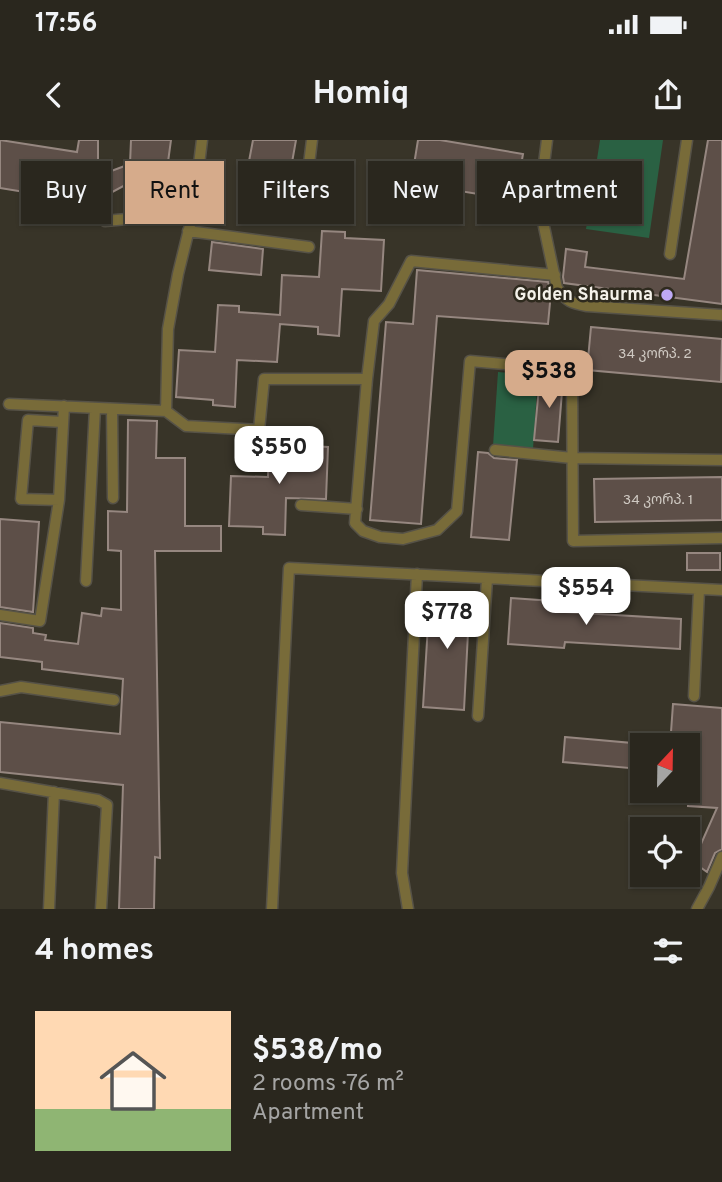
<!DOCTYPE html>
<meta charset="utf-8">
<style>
:root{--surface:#2a271e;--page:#322f27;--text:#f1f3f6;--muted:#a5a5a4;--line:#46443c;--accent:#d6ab8b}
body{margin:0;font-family:Overpass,"Noto Sans Georgian",sans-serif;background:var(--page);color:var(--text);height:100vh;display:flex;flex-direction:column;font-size:26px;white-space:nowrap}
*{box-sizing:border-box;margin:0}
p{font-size:23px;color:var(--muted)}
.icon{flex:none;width:38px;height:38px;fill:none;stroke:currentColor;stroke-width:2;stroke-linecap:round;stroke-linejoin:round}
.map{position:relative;height:769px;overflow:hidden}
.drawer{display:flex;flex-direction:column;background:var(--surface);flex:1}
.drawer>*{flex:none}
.guide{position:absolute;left:21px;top:21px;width:681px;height:63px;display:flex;gap:14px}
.needle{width:46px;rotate:22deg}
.buttons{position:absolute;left:630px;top:593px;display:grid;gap:14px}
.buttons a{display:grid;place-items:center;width:70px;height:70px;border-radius:0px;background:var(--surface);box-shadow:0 2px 5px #0004,0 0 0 2px var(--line);font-size:35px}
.price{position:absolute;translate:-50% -60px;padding:0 16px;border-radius:14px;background:#fff;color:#222;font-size:23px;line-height:46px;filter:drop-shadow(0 2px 4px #0008)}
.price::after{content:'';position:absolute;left:50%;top:42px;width:21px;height:16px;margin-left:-10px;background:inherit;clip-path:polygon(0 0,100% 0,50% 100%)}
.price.active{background:var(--accent);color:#111}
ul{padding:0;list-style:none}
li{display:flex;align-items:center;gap:21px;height:175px;padding:0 35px}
li span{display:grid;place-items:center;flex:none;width:196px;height:140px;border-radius:0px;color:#555}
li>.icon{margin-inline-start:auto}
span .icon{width:84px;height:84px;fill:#fffc;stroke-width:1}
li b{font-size:30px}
h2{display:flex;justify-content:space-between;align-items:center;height:84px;padding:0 35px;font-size:30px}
.tag{padding:0 24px;border-radius:0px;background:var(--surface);box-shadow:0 2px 5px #0004,0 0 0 2px var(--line);font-size:24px;line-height:63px}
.tag.active{background:var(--accent);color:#111}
.status{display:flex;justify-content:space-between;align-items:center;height:49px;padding:0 35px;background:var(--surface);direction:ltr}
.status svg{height:19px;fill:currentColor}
header{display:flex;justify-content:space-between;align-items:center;height:91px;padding:0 35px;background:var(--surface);font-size:32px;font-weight:700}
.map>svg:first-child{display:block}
</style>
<div class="status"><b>17:56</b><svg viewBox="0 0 49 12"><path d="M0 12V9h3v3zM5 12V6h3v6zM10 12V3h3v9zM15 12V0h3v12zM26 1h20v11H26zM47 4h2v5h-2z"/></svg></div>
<header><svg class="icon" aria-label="back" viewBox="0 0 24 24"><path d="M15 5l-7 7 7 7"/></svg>Homiq<svg class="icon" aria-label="share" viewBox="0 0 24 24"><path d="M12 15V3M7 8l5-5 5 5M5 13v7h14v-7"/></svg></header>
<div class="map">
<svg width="722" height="769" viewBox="0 0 722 769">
<rect width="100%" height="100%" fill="#383428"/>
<!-- green -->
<path fill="#2a6143" d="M 600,0 L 663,0 L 649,98 L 586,89 Z
M 498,232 L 538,235 L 533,309 L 493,306 Z"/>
<!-- building -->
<path fill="#5d4f48" stroke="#968780" stroke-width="2" d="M 0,0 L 77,12 L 79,0 L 98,0 L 98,36 L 130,24 L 131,0 L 171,0 L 168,22 L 92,63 L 0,48 Z
M 253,0 L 296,0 L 288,45 L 246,37 Z
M 418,0 L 440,0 L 523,14 L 515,60 L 411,43 Z
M 708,0 L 722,0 L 722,164 L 564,143 L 563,137 L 566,109 L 587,112 L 585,127 L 684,139 Z
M 322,91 L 345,92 L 345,98 L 384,100 L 381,151 L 342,149 L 339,196 L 318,194 L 318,187 L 280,184 L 277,222 L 237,220 L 235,267 L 213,265 L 213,260 L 176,257 L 179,210 L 215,212 L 218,165 L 239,166 L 239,172 L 280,175 L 282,135 L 319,137 Z
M 212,102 L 263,109 L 261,135 L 209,130 Z
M 417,130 L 548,142 L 551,152 L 548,184 L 437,176 L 421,384 L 370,380 L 386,182 L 413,184 Z
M 591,187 L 722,199 L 721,242 L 587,230 Z
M 540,237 L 563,239 L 558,302 L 534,300 Z
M 128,280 L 157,281 L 156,318 L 185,318 L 185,386 L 221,386 L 221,411 L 155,411 L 160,718 L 155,717 L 154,769 L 119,769 L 123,645 L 0,632 L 0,582 L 120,594 L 123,539 L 42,529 L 42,522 L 0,517 L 0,483 L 33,488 L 33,493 L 46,495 L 45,500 L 78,504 L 82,473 L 101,476 L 102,468 L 121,470 L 121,411 L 108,410 L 108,371 L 127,372 Z
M 269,297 L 290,298 L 290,305 L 328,307 L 326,359 L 286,358 L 285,395 L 263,394 L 263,387 L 229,386 L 231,336 L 268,337 Z
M 478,312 L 488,313 L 494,318 L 517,320 L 509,400 L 471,397 Z
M 722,337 L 722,380 L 595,382 L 594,339 Z
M 0,379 L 39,382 L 33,472 L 0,467 Z
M 687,413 L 720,413 L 720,430 L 687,430 Z
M 430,452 L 470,454 L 464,570 L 423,567 Z
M 511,458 L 567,462 L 566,472 L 681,479 L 680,509 L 565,502 L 564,508 L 508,504 Z
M 673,564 L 722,568 L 722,709 L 715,713 L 707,732 L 693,722 L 717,668 L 688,666 L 688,606 L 670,606 Z
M 565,597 L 632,603 L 629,628 L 563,622 Z"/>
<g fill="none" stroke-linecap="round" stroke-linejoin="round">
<defs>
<path id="service" d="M 547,0 L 539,63 L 557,148 C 567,162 571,163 587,166 L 722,175
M 303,72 L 312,0
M 105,81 L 193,73
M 188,91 L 309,107
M 670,114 L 687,0
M 367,239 L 355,383 L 363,391 L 380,397 L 403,399 L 437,390 L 457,371 L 470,221 L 572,230 L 573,401 L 722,398
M 9,264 L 166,271 L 168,189 L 178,134 L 193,73 L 202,0
M 112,269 L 113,358
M 166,271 L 186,286 L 259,290 L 264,239 L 367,239 L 374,181 L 389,164 L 411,121 L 555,135
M 495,310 L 572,318 L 722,320
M 59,360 L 21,359 L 28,280 L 63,282
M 301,365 L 357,369
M 86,441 L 95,268
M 0,475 L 40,481 L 59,360 L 64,266
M 0,551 L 21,547 L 114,560
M 694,556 L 699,450
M 478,576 L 487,439
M 0,643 L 98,660 L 107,665 L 101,769
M 49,769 L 54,652
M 272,769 L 289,428 L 722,450
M 408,769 L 402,733 L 417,434
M 697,769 L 709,747 L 722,717"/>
</defs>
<!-- service casing -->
<use href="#service" stroke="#565247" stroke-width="13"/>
<!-- service -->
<use href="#service" stroke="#786b39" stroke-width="10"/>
</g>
<!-- markers -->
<circle fill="#bea9f5" stroke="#2e2a1e" stroke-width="2.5" cx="667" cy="155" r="7"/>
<g text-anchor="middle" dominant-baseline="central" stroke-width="5" stroke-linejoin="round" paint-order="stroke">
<!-- number labels -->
<g font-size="14" fill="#cfc9c2">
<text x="655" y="214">34 კორპ. 2</text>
<text x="658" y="360">34 კორპ. 1</text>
</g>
<!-- poi labels -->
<g font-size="18" font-weight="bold" fill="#f5f2ea" stroke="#2e2a1e" text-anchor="end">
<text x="653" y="155">Golden Shaurma</text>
</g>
</g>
</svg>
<div class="buttons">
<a><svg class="needle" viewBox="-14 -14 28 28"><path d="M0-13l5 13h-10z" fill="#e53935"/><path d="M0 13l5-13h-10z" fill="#a5a5a4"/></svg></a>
<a><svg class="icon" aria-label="locate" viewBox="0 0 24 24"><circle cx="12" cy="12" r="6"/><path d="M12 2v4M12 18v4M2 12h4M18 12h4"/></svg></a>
</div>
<b class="price active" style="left:549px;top:270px">$538</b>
<b class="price" style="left:279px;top:346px">$550</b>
<b class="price" style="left:586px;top:487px">$554</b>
<b class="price" style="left:447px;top:511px">$778</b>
<div class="guide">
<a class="tag">Buy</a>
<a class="tag active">Rent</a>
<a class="tag">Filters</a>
<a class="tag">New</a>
<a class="tag">Apartment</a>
</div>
</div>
<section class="drawer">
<h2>4 homes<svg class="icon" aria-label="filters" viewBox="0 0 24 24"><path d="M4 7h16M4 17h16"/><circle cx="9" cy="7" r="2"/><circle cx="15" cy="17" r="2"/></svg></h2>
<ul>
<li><span style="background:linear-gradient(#ffd9b3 70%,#8fb573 0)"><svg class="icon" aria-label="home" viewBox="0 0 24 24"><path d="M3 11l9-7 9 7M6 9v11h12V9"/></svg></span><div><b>$538/mo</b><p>2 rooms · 76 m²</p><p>Apartment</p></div></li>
</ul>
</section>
